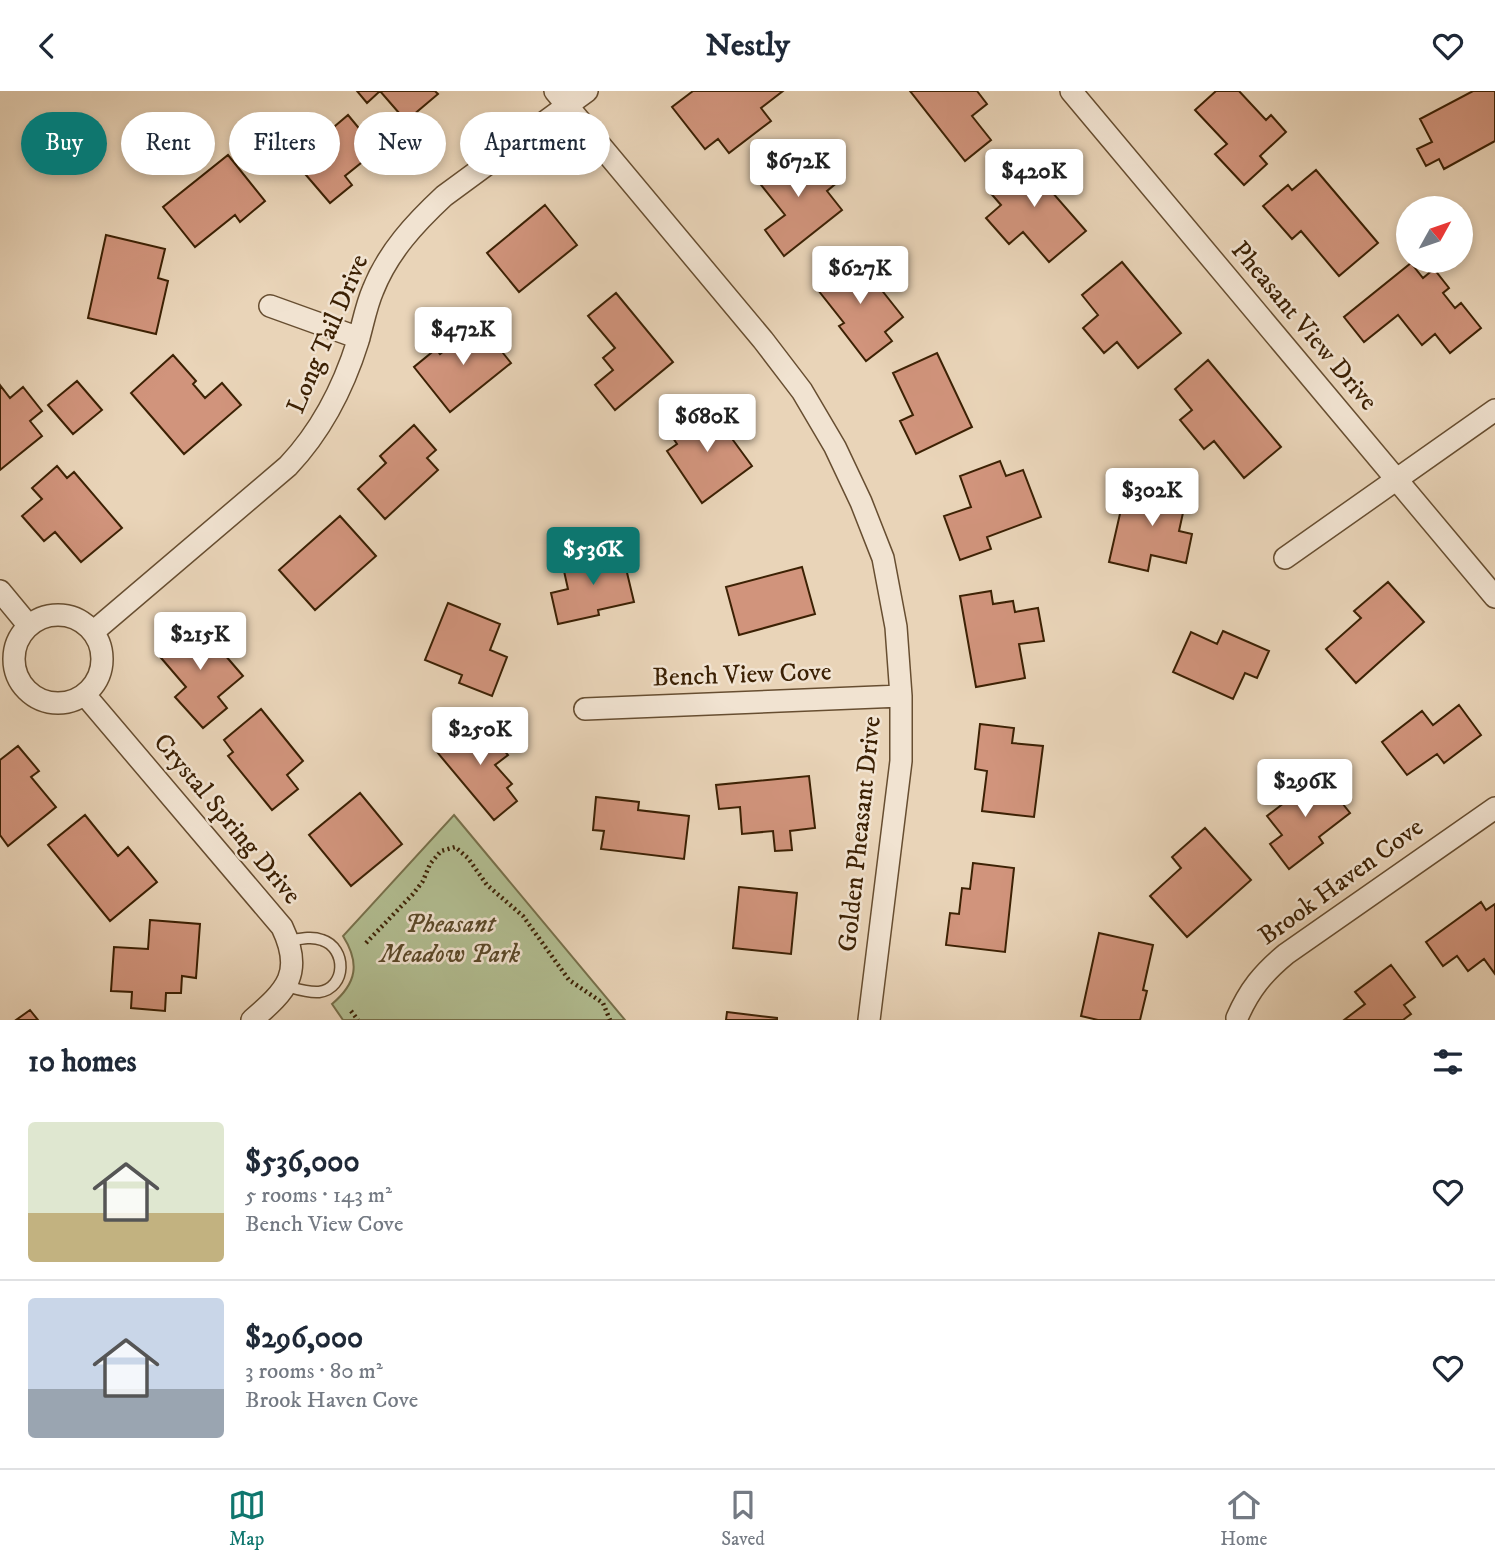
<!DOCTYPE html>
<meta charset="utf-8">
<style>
:root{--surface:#fff;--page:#f6f6f7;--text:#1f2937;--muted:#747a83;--line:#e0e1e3;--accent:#0f766e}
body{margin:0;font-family:"IM FELL DW Pica",serif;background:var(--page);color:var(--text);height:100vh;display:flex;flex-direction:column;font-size:26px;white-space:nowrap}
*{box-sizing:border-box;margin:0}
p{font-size:23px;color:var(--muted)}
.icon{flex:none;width:38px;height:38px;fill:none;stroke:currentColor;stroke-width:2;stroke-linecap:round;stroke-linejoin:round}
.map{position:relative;height:929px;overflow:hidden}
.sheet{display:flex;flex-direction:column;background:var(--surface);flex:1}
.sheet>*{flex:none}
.guide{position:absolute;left:21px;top:21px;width:700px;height:63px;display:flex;gap:14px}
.needle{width:46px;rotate:50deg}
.controls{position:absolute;left:1396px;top:105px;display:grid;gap:14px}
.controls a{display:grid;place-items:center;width:77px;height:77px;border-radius:50%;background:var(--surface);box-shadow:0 4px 10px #0003;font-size:35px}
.price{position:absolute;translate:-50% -60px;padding:0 16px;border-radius:7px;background:#fff;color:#222;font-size:23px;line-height:46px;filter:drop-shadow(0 2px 4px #0008)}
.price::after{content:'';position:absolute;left:50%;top:42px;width:21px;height:16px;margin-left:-10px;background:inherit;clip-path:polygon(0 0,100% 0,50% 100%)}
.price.current{background:var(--accent);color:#fff}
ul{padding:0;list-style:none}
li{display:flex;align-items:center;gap:21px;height:175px;padding:0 28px}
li+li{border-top:2px solid var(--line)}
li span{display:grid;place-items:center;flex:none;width:196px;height:140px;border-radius:7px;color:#555}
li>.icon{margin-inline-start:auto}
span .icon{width:84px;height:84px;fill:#fffc;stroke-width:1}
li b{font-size:30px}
h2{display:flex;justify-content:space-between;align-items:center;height:84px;padding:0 28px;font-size:30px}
.tag{padding:0 24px;border-radius:32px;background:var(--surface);box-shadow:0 4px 10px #0003;font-size:24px;line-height:63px}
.tag.current{background:var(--accent);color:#fff}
header{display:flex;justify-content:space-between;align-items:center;height:91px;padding:0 28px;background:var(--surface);font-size:32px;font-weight:800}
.menu{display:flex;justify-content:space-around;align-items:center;height:98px;border-top:2px solid var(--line);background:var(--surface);font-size:19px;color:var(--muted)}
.menu a{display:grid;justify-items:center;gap:4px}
.menu .current{color:var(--accent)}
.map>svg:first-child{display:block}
</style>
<header><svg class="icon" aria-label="back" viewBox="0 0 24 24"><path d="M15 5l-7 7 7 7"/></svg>Nestly<svg class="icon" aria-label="heart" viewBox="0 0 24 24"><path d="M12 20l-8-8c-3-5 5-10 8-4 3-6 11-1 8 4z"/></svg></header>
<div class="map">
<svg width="1495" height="929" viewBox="0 0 1495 929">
<rect width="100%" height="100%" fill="#e9d4b8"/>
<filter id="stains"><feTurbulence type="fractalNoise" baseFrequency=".00286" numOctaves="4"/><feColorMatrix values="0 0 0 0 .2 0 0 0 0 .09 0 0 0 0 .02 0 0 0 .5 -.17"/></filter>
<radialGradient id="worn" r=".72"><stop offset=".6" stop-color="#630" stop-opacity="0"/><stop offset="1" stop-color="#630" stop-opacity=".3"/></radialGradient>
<!-- green -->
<path fill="#b2be92" stroke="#77704b" stroke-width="2" d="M 454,724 L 625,929 L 343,929 L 332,913 C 357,892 360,872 343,845 Z"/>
<!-- building -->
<path fill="#d1947c" stroke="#3c2104" stroke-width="2" d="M 357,0 L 435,0 L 438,3 L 406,30 L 380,0 L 367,12 Z
M 693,0 L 783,0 L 761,17 L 771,30 L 729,62 L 718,48 L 705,58 L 672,16 Z
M 910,0 L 977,0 L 987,13 L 972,25 L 991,49 L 965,70 Z
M 1216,0 L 1239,0 L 1266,29 L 1271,24 L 1286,41 L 1260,65 L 1267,73 L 1244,94 L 1215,63 L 1227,53 L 1195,19 Z
M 1473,0 L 1495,0 L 1495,50 L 1444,78 L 1439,68 L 1426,75 L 1417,58 L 1432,51 L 1420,28 Z
M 348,24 L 377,59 L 345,85 L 352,94 L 330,112 L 294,70 Z
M 793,56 L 811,79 L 823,70 L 839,90 L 827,100 L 842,119 L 784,165 L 765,139 L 785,124 L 754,85 Z
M 1033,60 L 1061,92 L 1051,100 L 1086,140 L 1049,171 L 1023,141 L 1009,153 L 986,127 L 1001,114 L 988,99 Z
M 228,64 L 265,110 L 240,131 L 235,124 L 195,156 L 163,116 Z
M 1316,79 L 1378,152 L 1339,185 L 1301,140 L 1292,148 L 1263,115 L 1288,94 L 1292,99 Z
M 545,114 L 577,154 L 519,201 L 487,162 Z
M 106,144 L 165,158 L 158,187 L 168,190 L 156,243 L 88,227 Z
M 853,163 L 903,226 L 885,241 L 892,250 L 866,270 L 839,235 L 844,232 L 814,194 Z
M 1122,171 L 1181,242 L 1138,277 L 1117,251 L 1104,262 L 1083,237 L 1098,224 L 1082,204 Z
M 1411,172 L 1423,187 L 1434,178 L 1449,197 L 1443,202 L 1455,217 L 1461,212 L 1481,237 L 1450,262 L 1435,243 L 1422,254 L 1398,224 L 1364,251 L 1344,226 Z
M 616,202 L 673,271 L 615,319 L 595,294 L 613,279 L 603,267 L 615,257 L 588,225 Z
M 479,232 L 511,272 L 450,321 L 414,276 L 436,258 L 440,263 Z
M 937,262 L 972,336 L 916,363 L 900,330 L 913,324 L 893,282 Z
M 173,264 L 196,290 L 193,293 L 205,307 L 222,292 L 241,314 L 184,363 L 131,302 Z
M 1208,269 L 1281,356 L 1244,387 L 1214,350 L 1204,358 L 1180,329 L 1192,319 L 1175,298 Z
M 77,290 L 102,319 L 73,343 L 48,314 Z
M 0,294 L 10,307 L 23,296 L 42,320 L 30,330 L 42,345 L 0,379 Z
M 708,315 L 752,375 L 702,412 L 667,360 L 677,353 L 669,341 Z
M 414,334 L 436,359 L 427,367 L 438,379 L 385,428 L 358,398 L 386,372 L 380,365 Z
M 1000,370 L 1006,385 L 1023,379 L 1041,426 L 987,446 L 991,458 L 960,469 L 944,425 L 971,416 L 960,385 Z
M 57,375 L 67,387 L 74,381 L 122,437 L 81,471 L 55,441 L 44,450 L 22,425 L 42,408 L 32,397 Z
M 1145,388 L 1188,399 L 1179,440 L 1192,443 L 1186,472 L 1151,464 L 1148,480 L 1109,471 L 1122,414 L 1137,418 Z
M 340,425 L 376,465 L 315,519 L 279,479 Z
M 610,454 L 614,472 L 624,469 L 634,511 L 598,519 L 599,524 L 558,533 L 551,502 L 568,498 L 564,480 L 585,475 L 581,460 Z
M 802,476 L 815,523 L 739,544 L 726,496 Z
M 1388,491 L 1424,531 L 1356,592 L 1326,558 L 1361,527 L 1354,520 Z
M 991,500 L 993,513 L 1013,510 L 1015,521 L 1038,517 L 1044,550 L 1019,553 L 1025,587 L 976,596 L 960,505 Z
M 448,512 L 500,533 L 490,559 L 507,566 L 492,605 L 459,592 L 462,584 L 425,569 Z
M 194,528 L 243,585 L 218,606 L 227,617 L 203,637 L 175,606 L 186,596 L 156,561 Z
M 1223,540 L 1269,560 L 1257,587 L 1245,582 L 1233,608 L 1173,581 L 1191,541 L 1217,553 Z
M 1459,614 L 1481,644 L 1444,672 L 1437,663 L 1407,684 L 1382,651 L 1422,620 L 1433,634 Z
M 261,618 L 303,670 L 287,684 L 298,698 L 272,719 L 228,665 L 233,661 L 224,649 Z
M 478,627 L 508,664 L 495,674 L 512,693 L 507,697 L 517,710 L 494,729 L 437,661 Z
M 980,633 L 1014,637 L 1012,652 L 1043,655 L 1034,726 L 982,720 L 987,680 L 975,678 Z
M 18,655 L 39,680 L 31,686 L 56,716 L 8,755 L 0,744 L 0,669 Z
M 1320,684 L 1350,722 L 1319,746 L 1323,752 L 1289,778 L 1270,753 L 1282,744 L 1267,725 L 1289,708 L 1284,701 L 1304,686 L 1309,693 Z
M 809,685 L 815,737 L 790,740 L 792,759 L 775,760 L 773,740 L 742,743 L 740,716 L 719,718 L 716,694 Z
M 360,702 L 402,753 L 351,795 L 309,744 Z
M 596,706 L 639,711 L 638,719 L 689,725 L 684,768 L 601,758 L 604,740 L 593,739 Z
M 85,724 L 118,765 L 128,756 L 157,791 L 110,830 L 48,754 Z
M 1205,737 L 1251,789 L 1187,846 L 1150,805 L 1181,777 L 1172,766 Z
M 973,772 L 1014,777 L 1005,861 L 946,854 L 950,822 L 959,823 L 962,797 L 970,798 Z
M 739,796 L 797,802 L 791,863 L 733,857 Z
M 1481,811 L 1486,819 L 1495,813 L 1495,883 L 1484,868 L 1468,880 L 1457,865 L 1443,875 L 1426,851 Z
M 150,829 L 200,833 L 196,887 L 182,885 L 181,902 L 166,902 L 165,920 L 131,917 L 132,901 L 111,900 L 114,856 L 148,858 Z
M 1099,842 L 1153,854 L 1143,899 L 1147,900 L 1140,929 L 1098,929 L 1081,925 Z
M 1391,874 L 1415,906 L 1404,914 L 1411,923 L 1403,929 L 1344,929 L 1365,913 L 1355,901 Z
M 30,919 L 38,929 L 16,929 Z
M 727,921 L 777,927 L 777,929 L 726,929 Z"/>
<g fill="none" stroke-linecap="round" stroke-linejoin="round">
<defs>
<path id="service" d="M 286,895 C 297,898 308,902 319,901 C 347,897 347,857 322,849 C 311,845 300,848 289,850"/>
<path id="minor" d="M 555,0 L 763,249 L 802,300 L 835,356 L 861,411 L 883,467 L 896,536 L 901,605 L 901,670 L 869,929
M 1071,0 L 1495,506
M 270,215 L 359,247
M 1285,467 L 1495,319
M 0,500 L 29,535
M14 568a44 44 0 1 1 88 0a44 44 0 1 1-88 0Z
M 93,541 L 288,375 C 322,339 343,298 358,250 C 363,233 366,215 373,199 C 388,161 415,132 444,105 L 587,0
M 85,604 L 282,836 C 304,882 287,899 252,929
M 585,618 L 901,605
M 1237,927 C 1249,899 1263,882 1286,863 L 1495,717"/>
</defs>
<!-- service casing -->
<use href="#service" stroke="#674e31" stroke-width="13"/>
<!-- minor casing -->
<use href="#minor" stroke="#674e31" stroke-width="24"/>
<!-- path -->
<path stroke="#3c2104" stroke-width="4.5" stroke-dasharray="2 3.5" stroke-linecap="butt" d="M 366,852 L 413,803 L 423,790 L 430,773 L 441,760 L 455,756 L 468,767 L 487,794 L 523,825 L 569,889 L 603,912 L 610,929
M 351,920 L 358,929"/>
<!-- service -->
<use href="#service" stroke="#f1e3d1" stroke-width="10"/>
<!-- minor -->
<use href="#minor" stroke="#f1e3d1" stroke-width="21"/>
</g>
<g text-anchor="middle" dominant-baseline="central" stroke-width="5" stroke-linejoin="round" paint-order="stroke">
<!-- street labels -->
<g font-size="26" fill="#3c2104" stroke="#f1e3d1">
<text transform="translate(1304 235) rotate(50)">Pheasant View Drive</text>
<text transform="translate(328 243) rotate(-67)">Long Tail Drive</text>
<text transform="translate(742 584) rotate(-2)">Bench View Cove</text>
<text transform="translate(227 728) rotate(50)">Crystal Spring Drive</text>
<text transform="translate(860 743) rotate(-84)">Golden Pheasant Drive</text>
<text transform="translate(1341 791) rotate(-36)">Brook Haven Cove</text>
</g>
<!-- park labels -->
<g font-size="26" font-style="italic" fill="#5a4828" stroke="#f1e3d1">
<text x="450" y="833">Pheasant<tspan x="450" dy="30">Meadow Park</tspan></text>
</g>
</g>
<rect width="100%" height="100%" filter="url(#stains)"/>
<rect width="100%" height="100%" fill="url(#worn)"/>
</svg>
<div class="controls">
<a><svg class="needle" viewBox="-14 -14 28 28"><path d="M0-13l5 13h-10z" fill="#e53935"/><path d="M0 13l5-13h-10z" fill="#747a83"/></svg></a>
</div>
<b class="price" style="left:798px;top:108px">$672K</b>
<b class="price" style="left:1034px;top:118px">$420K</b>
<b class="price" style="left:860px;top:215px">$627K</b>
<b class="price" style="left:463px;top:276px">$472K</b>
<b class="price" style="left:707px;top:363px">$680K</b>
<b class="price" style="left:1152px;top:437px">$302K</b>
<b class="price current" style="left:593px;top:496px">$536K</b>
<b class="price" style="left:200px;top:581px">$215K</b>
<b class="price" style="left:480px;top:676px">$250K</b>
<b class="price" style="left:1305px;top:728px">$296K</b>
<div class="guide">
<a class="tag current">Buy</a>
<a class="tag">Rent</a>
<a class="tag">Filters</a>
<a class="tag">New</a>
<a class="tag">Apartment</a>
</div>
</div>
<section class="sheet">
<h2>10 homes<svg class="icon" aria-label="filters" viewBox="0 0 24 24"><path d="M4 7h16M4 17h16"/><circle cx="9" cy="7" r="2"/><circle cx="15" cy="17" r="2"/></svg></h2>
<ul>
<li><span style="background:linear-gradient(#dfe7d0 65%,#c2b280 0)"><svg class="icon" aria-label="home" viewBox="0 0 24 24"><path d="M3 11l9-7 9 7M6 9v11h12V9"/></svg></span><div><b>$536,000</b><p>5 rooms · 143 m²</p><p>Bench View Cove</p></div><svg class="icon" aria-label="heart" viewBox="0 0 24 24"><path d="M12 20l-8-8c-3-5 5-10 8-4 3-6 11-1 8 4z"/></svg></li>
<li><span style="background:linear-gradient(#c9d6e8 65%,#9aa5b1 0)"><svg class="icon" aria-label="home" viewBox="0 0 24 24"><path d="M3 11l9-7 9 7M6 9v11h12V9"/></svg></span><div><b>$296,000</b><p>3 rooms · 80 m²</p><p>Brook Haven Cove</p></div><svg class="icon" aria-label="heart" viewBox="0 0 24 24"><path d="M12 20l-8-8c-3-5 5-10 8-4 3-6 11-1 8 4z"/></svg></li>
</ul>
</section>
<nav class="menu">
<a class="current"><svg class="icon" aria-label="map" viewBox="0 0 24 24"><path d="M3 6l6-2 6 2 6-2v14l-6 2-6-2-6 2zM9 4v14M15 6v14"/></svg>Map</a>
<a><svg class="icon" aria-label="saved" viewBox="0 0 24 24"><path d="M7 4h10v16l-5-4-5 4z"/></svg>Saved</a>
<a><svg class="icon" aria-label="home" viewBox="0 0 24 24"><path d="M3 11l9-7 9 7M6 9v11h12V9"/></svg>Home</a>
</nav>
